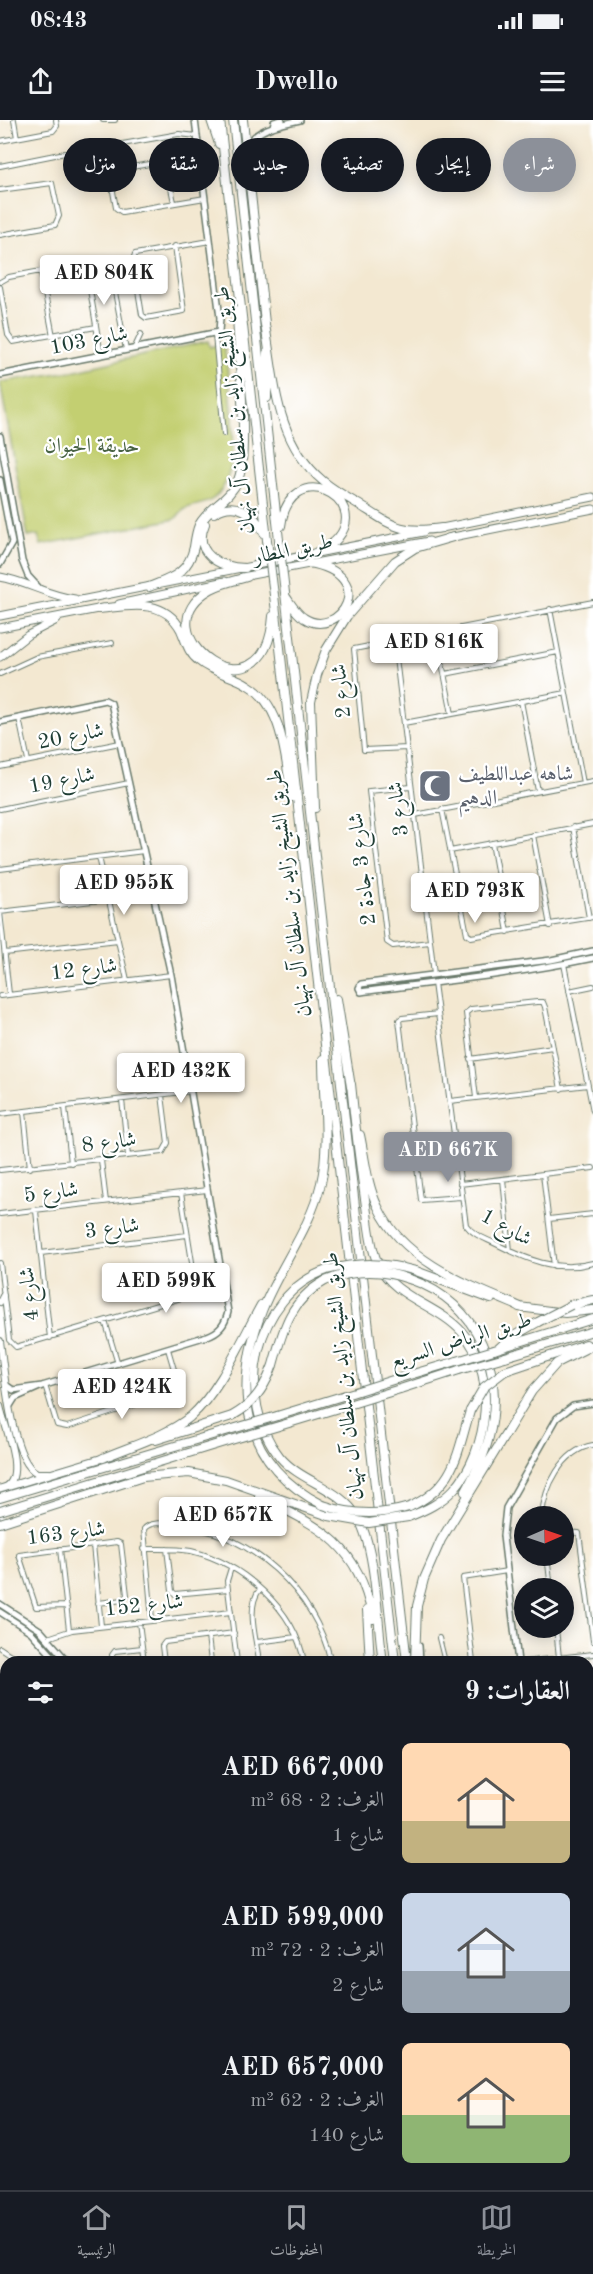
<!DOCTYPE html>
<html lang="ar">
<meta charset="utf-8">
<style>
:root{--surface:#171b24;--page:#242831;--text:#f1f3f6;--muted:#9ea1a6;--line:#363941;--accent:#8c9099}
body{margin:0;font-family:"Old Standard TT",Amiri,serif;background:var(--page);color:var(--text);direction:rtl;height:100vh;display:flex;flex-direction:column;font-size:22px;white-space:nowrap}
*{box-sizing:border-box;margin:0}
p{font-size:20px;color:var(--muted)}
.icon{flex:none;width:33px;height:33px;fill:none;stroke:currentColor;stroke-width:2;stroke-linecap:round;stroke-linejoin:round}
.map{position:relative;flex:1;overflow:hidden;direction:ltr}
.side{position:absolute;left:0px;top:1536px;width:594px;height:534px;display:flex;flex-direction:column;background:var(--surface);border-radius:18px 18px 0 0;box-shadow:0 3px 15px #0003;direction:rtl}
.side>*{flex:none}
.hud{position:absolute;left:18px;top:18px;width:558px;height:54px;direction:rtl;display:flex;gap:12px}
.needle{width:39px;rotate:88deg}
.fabs{position:absolute;left:514px;top:1386px;display:grid;gap:12px}
.fabs a{display:grid;place-items:center;width:60px;height:60px;border-radius:50%;background:var(--surface);box-shadow:0 3px 15px #0003;font-size:30px}
.price{position:absolute;translate:-50% -51px;padding:0 14px;border-radius:6px;background:#fff;color:#222;font-size:20px;line-height:39px;filter:drop-shadow(0 2px 3px #0008)}
.price::after{content:'';position:absolute;left:50%;top:36px;width:18px;height:14px;margin-left:-9px;background:inherit;clip-path:polygon(0 0,100% 0,50% 100%)}
.price.on{background:var(--accent);color:#fff}
ul{padding:0;list-style:none}
li{display:flex;align-items:center;gap:18px;height:150px;padding:0 24px}
li span{display:grid;place-items:center;flex:none;width:168px;height:120px;border-radius:9px;color:#555}
li>.icon{margin-inline-start:auto}
span .icon{width:72px;height:72px;fill:#fffc;stroke-width:1}
li b{font-size:26px}
h2{display:flex;justify-content:space-between;align-items:center;height:72px;padding:0 24px;font-size:26px}
.chip{padding:0 21px;border-radius:27px;background:var(--surface);box-shadow:0 3px 15px #0003;font-size:21px;line-height:54px}
.chip.on{background:var(--accent);color:#fff}
.status{display:flex;justify-content:space-between;align-items:center;height:42px;padding:0 30px;background:var(--surface);direction:ltr}
.status svg{height:16px;fill:currentColor}
header{display:flex;justify-content:space-between;align-items:center;height:78px;padding:0 24px;background:var(--surface);font-size:27px;font-weight:800}
.dock{display:flex;justify-content:space-around;align-items:center;height:84px;border-top:2px solid var(--line);background:var(--surface);font-size:16px;color:var(--muted)}
.dock a{display:grid;justify-items:center;gap:3px}
.dock .on{color:var(--accent)}
.map>svg:first-child{display:block}
</style>
<div class="status"><b>08:43</b><svg viewBox="0 0 49 12"><path d="M0 12V9h3v3zM5 12V6h3v6zM10 12V3h3v9zM15 12V0h3v12zM26 1h20v11H26zM47 4h2v5h-2z"/></svg></div>
<header><svg class="icon" aria-label="menu" viewBox="0 0 24 24"><path d="M4 6h16M4 12h16M4 18h16"/></svg>Dwello<svg class="icon" aria-label="share" viewBox="0 0 24 24"><path d="M12 15V3M7 8l5-5 5 5M5 13v7h14v-7"/></svg></header>
<div class="map">
<svg width="593" height="2070" viewBox="0 0 593 2070">
<rect width="100%" height="100%" fill="#fff"/>
<filter id="ink" filterUnits="userSpaceOnUse"><feTurbulence type="fractalNoise" baseFrequency=".0167" numOctaves="2"/><feDisplacementMap in="SourceGraphic" scale="12" xChannelSelector="R" yChannelSelector="G"/><feConvolveMatrix kernelMatrix="1 2 1 2 8 2 1 2 1" color-interpolation-filters="sRGB"/></filter>
<filter id="wash" filterUnits="userSpaceOnUse"><feTurbulence type="fractalNoise" baseFrequency=".008" numOctaves="4" result="noise"/><feDisplacementMap in="SourceGraphic" scale="24" xChannelSelector="R" yChannelSelector="G"/><feGaussianBlur stdDeviation="1.35" result="paint"/><feColorMatrix in="noise" values="0 0 0 0 0 0 0 0 0 0 0 0 0 0 0 0 0 1.4 0 .05"/><feComposite in="paint" operator="in"/></filter>
<g filter="url(#wash)">
<rect width="100%" height="100%" fill="#f3e8d1"/>
<!-- green -->
<path fill="#c3cf71" stroke="#718652" stroke-width="1.5" d="M 208,221 L 210,227 L 224,223 C 228,262 246,343 218,374 C 208,386 197,383 185,389 C 181,391 178,396 175,399 L 41,425 L 38,415 L 28,417 L 0,262 L 72,251 Z"/>
</g>
<g filter="url(#ink)">
<g fill="none" stroke-linecap="round" stroke-linejoin="round">
<defs>
<path id="minor" d="M 14,0 L 17,18
M 103,0 L 115,0
M 0,21 L 53,11 L 57,6 L 56,0
M 94,29 L 179,14 L 197,16
M 0,46 L 65,33
M 0,70 L 52,63 L 59,96 L 55,105 L 0,115
M 174,82 L 166,46 L 162,42 L 113,50 L 110,55 L 116,88 L 122,92 L 205,78
M 175,126 L 184,191 L 146,198 L 142,195 L 133,140 L 135,134 L 210,121
M 41,152 L 53,216
M 0,162 L 9,157 L 78,144 L 84,146 L 87,152 L 101,235
M 0,167 L 8,215 L 13,222 L 96,207
M 114,167 L 126,230
M 215,215 L 224,314
M 134,229 L 141,214
M 550,489 L 583,663
M 436,512 L 452,594
M 394,521 L 434,854
M 0,554 L 37,537 L 112,523
M 445,554 L 558,532
M 521,581 L 538,671
M 19,598 L 28,641
M 404,603 L 566,573
M 407,628 L 364,630 L 354,529 L 593,482
M 0,647 L 120,623
M 411,667 L 369,671 L 387,822 L 393,826 L 430,822
M 0,689 L 129,663
M 442,689 L 467,814 L 471,817 L 593,797
M 415,695 L 593,661
M 573,707 L 589,798
M 533,715 L 550,806
M 492,723 L 508,812
M 450,731 L 593,704
M 99,737 L 127,860
M 0,749 L 144,731
M 0,792 L 109,779
M 0,792 L 9,874
M 5,833 L 118,820
M 564,844 L 593,991
M 434,863 L 466,1105 C 473,1115 484,1118 494,1123 C 526,1139 556,1153 593,1143
M 569,871 L 593,866
M 0,876 L 171,855
M 438,894 L 402,898 L 399,900 L 421,1080 L 461,1077
M 470,939 L 553,927
M 476,978 L 466,893 L 471,889 L 537,882 L 543,882 L 545,887 L 561,969
M 122,980 L 128,1036
M 450,981 L 588,965
M 65,987 L 71,1043
M 24,992 L 30,1048
M 0,994 L 191,971
M 101,1040 L 106,1082
M 0,1050 L 163,1032 L 168,1023 L 162,975
M 543,1054 L 554,1146
M 503,1059 L 510,1131
M 460,1064 L 593,1048
M 36,1091 L 50,1218
M 0,1094 L 207,1070
M 549,1099 L 593,1094
M 41,1133 L 187,1115
M 0,1143 L 9,1220 L 16,1227 L 191,1175 L 196,1167 L 181,1073
M 105,1201 L 118,1244
M 45,1265 L 57,1305 L 67,1307 L 180,1270 L 168,1229
M 542,1396 C 544,1368 562,1330 593,1325
M 564,1412 L 579,1413 L 593,1521
M 93,1425 L 101,1506
M 60,1429 L 69,1510
M 144,1429 C 160,1429 176,1428 191,1431 C 242,1443 295,1489 304,1542
M 167,1429 L 172,1471 L 175,1474 L 228,1469
M 547,1436 L 551,1468
M 231,1448 L 227,1461 L 237,1542
M 67,1486 L 36,1487 L 19,1435 L 117,1422 L 121,1424 L 127,1475 L 123,1480 L 98,1483
M 152,1500 L 144,1409 C 151,1400 167,1404 179,1405 C 252,1414 314,1470 331,1542
M 139,1502 L 144,1542
M 556,1508 L 559,1538
M 208,1516 L 211,1542
M 48,1518 L 72,1510 L 231,1492
M 439,1518 L 445,1542
M 257,1522 L 296,1517
M 0,1528 L 21,1542
M 113,1542 L 112,1535 L 115,1531 L 142,1528
M 164,1542 L 162,1526 L 165,1522 L 234,1513
M 259,1542 C 257,1520 245,1488 260,1469
M 473,1542 L 463,1458 L 507,1451
M 523,1542 L 593,1534
M 588,1575 L 593,1574
M 0,1595 L 6,1594
M 588,1617 L 593,1617
M 0,1631 L 6,1630
M 588,1655 L 593,1655
M 0,1656 L 6,1655
M 588,1702 L 593,1701
M 0,1710 L 6,1710
M 588,1727 L 593,1726
M 588,1768 L 593,1767
M 0,1775 L 6,1774
M 0,1791 L 6,1839
M 0,1843 L 6,1842
M 0,1961 L 6,1960
M 0,1991 L 6,2037
M 0,2055 L 6,2047
M 34,2064 L 35,2070
M 59,2064 L 60,2070
M 264,2064 L 264,2070
M 288,2064 L 288,2070
M 382,2064 L 382,2070
M 505,2064 L 506,2070
M 538,2064 L 539,2070
M 581,2064 L 582,2070
M 0,2068 L 2,2070
M 109,2070 L 112,2064
M 192,2070 L 231,2065 L 238,2070"/>
<path id="tertiary" d="M 273,6 L 274,2 L 282,0
M 246,25 C 260,7 279,5 300,0
M 0,255 L 219,212 L 220,198 L 195,0
M 0,316 L 22,441 L 28,456 L 39,468
M 0,360 L 12,423 L 0,444
M 0,602 L 105,580 L 111,583 L 171,855 L 228,1192 C 225,1205 219,1212 207,1216 L 42,1266 L 13,1270 L 6,1265
M 593,831 L 551,840 L 361,864 L 359,868 L 361,872 C 438,862 517,854 593,838
M 10,1286 L 15,1278 L 42,1266
M 0,1484 L 40,1510 L 68,1542
M 0,1492 L 31,1512 L 58,1542
M 419,1526 L 420,1542
M 518,1542 L 503,1416 L 506,1388 L 557,1298 L 573,1286 L 593,1283
M 588,1796 L 593,1795
M 588,1803 L 593,1802
M 140,2064 L 140,2070
M 147,2064 L 148,2070"/>
<path id="secondary" d="M 0,1182 L 3,1176
M 0,1221 C 4,1249 11,1341 37,1353 L 49,1353
M 0,1286 C 4,1305 26,1355 6,1367"/>
<path id="primary" d="M 0,1369 L 103,1338
M 440,2064 L 441,2070
M 474,2064 L 475,2070"/>
<path id="trunk" d="M 437,409 L 593,377
M 448,418 L 593,389
M 0,457 C 26,461 48,476 75,479
M 242,457 L 429,421
M 119,484 L 225,461
M 0,496 L 423,412
M 0,508 L 103,488
M 0,537 L 28,515 L 57,500"/>
<path id="motorway" d="M 211,0 L 219,24
M 220,0 L 267,420
M 233,0 L 279,420
M 243,0 L 265,203
M 264,199 C 275,258 274,320 323,361 C 334,370 346,377 358,384 C 393,406 399,414 442,408
M 267,233 L 267,278
M 214,393 C 236,379 254,393 264,413
M 205,404 C 192,433 220,448 245,448
M 281,406 C 290,336 371,378 338,418 C 332,426 320,430 311,435
M 247,457 C 236,460 222,463 211,469 C 135,512 265,608 273,496
M 149,467 C 171,458 188,454 194,427 C 195,420 196,412 199,405 C 209,387 230,380 238,360 C 250,333 237,227 237,190
M 285,473 L 407,1542
M 274,475 L 395,1542
M 286,477 C 291,484 296,493 304,498 C 339,521 381,455 309,443
M 99,489 C 128,486 164,477 181,510 C 186,521 188,533 199,541 C 213,553 233,555 248,565 C 284,586 285,640 292,677
M 315,688 L 311,582 L 317,555 L 326,530 L 347,496 L 395,441 L 415,428 L 453,417
M 337,879 L 351,967
M 323,939 C 323,979 330,1024 321,1063 C 310,1110 279,1147 262,1191 C 232,1270 242,1344 323,1385
M 351,964 C 355,1005 360,1045 366,1086 C 369,1105 370,1126 378,1144 C 394,1178 438,1185 462,1212 C 498,1252 489,1330 454,1369 C 441,1383 426,1390 408,1397
M 360,1015 C 365,1038 367,1065 378,1087 C 403,1142 471,1166 523,1188
M 327,1150 C 254,1175 233,1279 280,1337 C 302,1363 340,1367 358,1398 C 377,1431 377,1503 383,1542
M 416,1151 L 491,1179
M 412,1160 C 478,1183 506,1252 489,1317 C 484,1337 475,1354 465,1372
M 571,1185 L 593,1180
M 519,1187 L 565,1193 L 593,1190
M 499,1228 L 510,1218 L 538,1202
M 494,1230 L 593,1199
M 505,1237 L 593,1211
M 273,1245 C 283,1209 290,1180 325,1161
M 505,1251 L 586,1224
M 396,1259 L 457,1241
M 400,1269 L 459,1250
M 277,1296 L 339,1277
M 279,1306 L 345,1286
M 156,1320 L 232,1296
M 103,1338 C 131,1326 166,1316 190,1297 C 220,1271 242,1219 261,1185
M 259,1377 C 323,1408 358,1424 373,1499
M 0,1378 L 229,1310
M 409,1387 C 455,1367 457,1334 470,1291
M 0,1391 L 231,1320
M 0,1403 L 143,1357 L 189,1353 L 226,1360 L 329,1396
M 367,1490 L 370,1542
M 415,1542 L 417,1486 L 424,1459 L 441,1420 L 532,1271 L 557,1243 L 593,1225
M 452,2064 L 453,2070
M 464,2064 L 465,2070"/>
</defs>
<!-- minor casing -->
<use href="#minor" stroke="#69796b" stroke-width="6"/>
<!-- tertiary casing -->
<use href="#tertiary" stroke="#69796b" stroke-width="8"/>
<!-- secondary casing -->
<use href="#secondary" stroke="#69796b" stroke-width="8"/>
<!-- primary casing -->
<use href="#primary" stroke="#69796b" stroke-width="9"/>
<!-- trunk casing -->
<use href="#trunk" stroke="#69796b" stroke-width="9"/>
<!-- motorway casing -->
<use href="#motorway" stroke="#69796b" stroke-width="10"/>
<!-- minor -->
<use href="#minor" stroke="#fff" stroke-width="4"/>
<!-- tertiary -->
<use href="#tertiary" stroke="#fff" stroke-width="5"/>
<!-- secondary -->
<use href="#secondary" stroke="#fff" stroke-width="6"/>
<!-- primary -->
<use href="#primary" stroke="#fff" stroke-width="7"/>
<!-- trunk -->
<use href="#trunk" stroke="#fff" stroke-width="7"/>
<!-- motorway -->
<use href="#motorway" stroke="#fff" stroke-width="8"/>
<defs>
<path id="motorway-bridge" d="M 267,420 L 274,475
M 279,420 L 285,473
M 327,1150 C 358,1142 385,1142 416,1151
M 325,1161 C 354,1149 383,1149 412,1160
M 538,1202 L 571,1185
M 457,1241 L 494,1230
M 459,1250 L 505,1237
M 339,1277 L 396,1259
M 345,1286 L 400,1269
M 470,1291 L 484,1267 L 505,1251
M 232,1296 C 253,1285 265,1268 273,1245
M 229,1310 L 277,1296
M 231,1320 L 279,1306
M 323,1385 C 352,1395 379,1396 409,1387
M 329,1396 L 369,1403 L 408,1397"/>
</defs>
<!-- motorway-bridge casing -->
<use href="#motorway-bridge" stroke="#69796b" stroke-width="10" stroke-linecap="butt"/>
<!-- motorway-bridge -->
<use href="#motorway-bridge" stroke="#fff" stroke-width="8"/>
</g>
</g>
<!-- icons -->
<defs>
<symbol id="mosque-square" viewBox="-11 -11 22 22"><rect x="-9" y="-9" width="18" height="18" rx="4" fill="#6b7280" stroke="#fff"/><path d="M3.5-4.9A6 6 0 1 0 3.5 4.9A5 5 0 1 1 3.5-4.9Z" fill="#fff"/></symbol>
</defs>
<g fill-rule="evenodd">
<use href="#mosque-square" x="416" y="647" width="38" height="38"/>
</g>
<g text-anchor="middle" dominant-baseline="central" stroke-width="4.5" stroke-linejoin="round" paint-order="stroke">
<!-- street labels -->
<g font-size="21" fill="#1f3d34" stroke="#fff">
<text transform="translate(89 221) rotate(-11)">شارع 103</text>
<text transform="translate(235 290) rotate(-96)">طريق الشيخ زايد بن سلطان آل نهيان</text>
<text transform="translate(293 430) rotate(-12)">طريق المطار</text>
<text transform="translate(342 571) rotate(-96)">شارع 2</text>
<text transform="translate(71 617) rotate(-11)">شارع 20</text>
<text transform="translate(62 661) rotate(-11)">شارع 19</text>
<text transform="translate(399 689) rotate(-97)">شارع 3</text>
<text transform="translate(363 749) rotate(-97)">شارع 3 جادة 2</text>
<text transform="translate(290 773) rotate(-97)">طريق الشيخ زايد بن سلطان آل نهيان</text>
<text transform="translate(84 850) rotate(-7)">شارع 12</text>
<text transform="translate(109 1023) rotate(-7)">شارع 8</text>
<text transform="translate(51 1073) rotate(-7)">شارع 5</text>
<text transform="translate(506 1108) rotate(29)">شارع 1</text>
<text transform="translate(112 1109) rotate(-7)">شارع 3</text>
<text transform="translate(30 1174) rotate(-96)">شارع 4</text>
<text transform="translate(461 1221) rotate(-17)">طريق الرياض السريع</text>
<text transform="translate(344 1256) rotate(-96)">طريق الشيخ زايد بن سلطان آل نهيان</text>
<text transform="translate(66 1414) rotate(-7)">شارع 163</text>
<text transform="translate(144 1486) rotate(-6)">شارع 152</text>
</g>
<!-- park labels -->
<g font-size="21" fill="#486243" stroke="#fff">
<text x="92" y="326">حديقة الحيوان</text>
</g>
<!-- worship labels -->
<g font-size="21" fill="#5b616d" stroke="#fff" text-anchor="start">
<text x="458" y="654">شاهه عبداللطيف<tspan x="458" dy="24">الدهيم</tspan></text>
</g>
</g>
</svg>
<div class="fabs">
<a><svg class="needle" viewBox="-14 -14 28 28"><path d="M0-13l5 13h-10z" fill="#e53935"/><path d="M0 13l5-13h-10z" fill="#9ea1a6"/></svg></a>
<a><svg class="icon" aria-label="layers" viewBox="0 0 24 24"><path d="M12 4l9 5-9 5-9-5zM3 14l9 5 9-5"/></svg></a>
</div>
<b class="price" style="left:104px;top:186px">AED 804K</b>
<b class="price" style="left:434px;top:555px">AED 816K</b>
<b class="price" style="left:124px;top:796px">AED 955K</b>
<b class="price" style="left:475px;top:804px">AED 793K</b>
<b class="price" style="left:181px;top:984px">AED 432K</b>
<b class="price on" style="left:448px;top:1063px">AED 667K</b>
<b class="price" style="left:166px;top:1194px">AED 599K</b>
<b class="price" style="left:122px;top:1300px">AED 424K</b>
<b class="price" style="left:223px;top:1428px">AED 657K</b>
<div class="hud">
<a class="chip on">شراء</a>
<a class="chip">إيجار</a>
<a class="chip">تصفية</a>
<a class="chip">جديد</a>
<a class="chip">شقة</a>
<a class="chip">منزل</a>
</div>
<section class="side">
<h2>العقارات: 9<svg class="icon" aria-label="filters" viewBox="0 0 24 24"><path d="M4 7h16M4 17h16"/><circle cx="9" cy="7" r="2"/><circle cx="15" cy="17" r="2"/></svg></h2>
<ul>
<li><span style="background:linear-gradient(#ffd9b3 65%,#c2b280 0)"><svg class="icon" aria-label="home" viewBox="0 0 24 24"><path d="M3 11l9-7 9 7M6 9v11h12V9"/></svg></span><div><b>AED 667,000</b><p>الغرف: 2 · 68 m²</p><p>شارع 1</p></div></li>
<li><span style="background:linear-gradient(#c9d6e8 65%,#9aa5b1 0)"><svg class="icon" aria-label="home" viewBox="0 0 24 24"><path d="M3 11l9-7 9 7M6 9v11h12V9"/></svg></span><div><b>AED 599,000</b><p>الغرف: 2 · 72 m²</p><p>شارع 2</p></div></li>
<li><span style="background:linear-gradient(#ffd9b3 60%,#8fb573 0)"><svg class="icon" aria-label="home" viewBox="0 0 24 24"><path d="M3 11l9-7 9 7M6 9v11h12V9"/></svg></span><div><b>AED 657,000</b><p>الغرف: 2 · 62 m²</p><p>شارع 140</p></div></li>
</ul>
</section>
</div>
<nav class="dock">
<a class="on"><svg class="icon" aria-label="map" viewBox="0 0 24 24"><path d="M3 6l6-2 6 2 6-2v14l-6 2-6-2-6 2zM9 4v14M15 6v14"/></svg>الخريطة</a>
<a><svg class="icon" aria-label="saved" viewBox="0 0 24 24"><path d="M7 4h10v16l-5-4-5 4z"/></svg>المحفوظات</a>
<a><svg class="icon" aria-label="home" viewBox="0 0 24 24"><path d="M3 11l9-7 9 7M6 9v11h12V9"/></svg>الرئيسية</a>
</nav>
